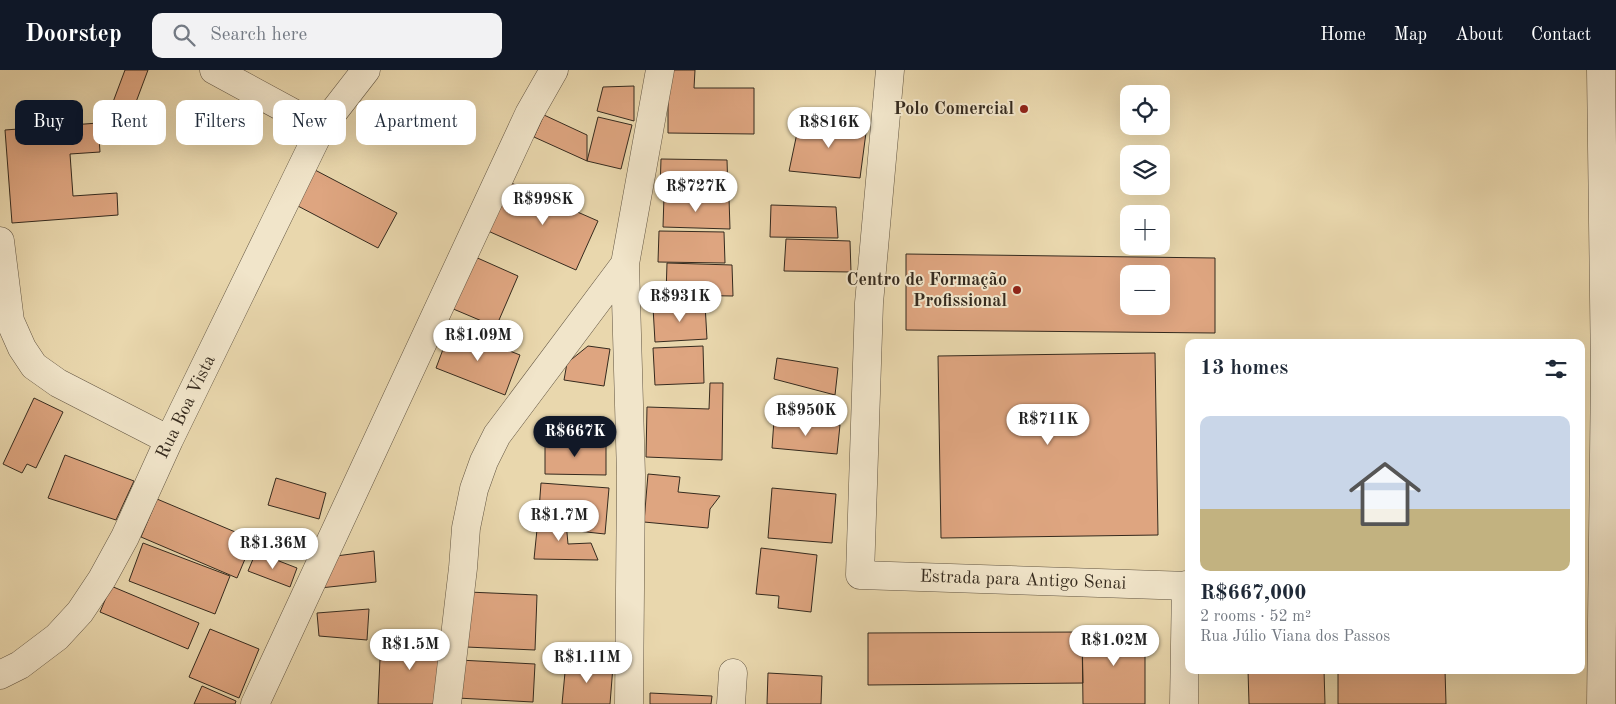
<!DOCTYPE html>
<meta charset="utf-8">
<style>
:root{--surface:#fff;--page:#f2f2f3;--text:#1f2937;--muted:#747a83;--line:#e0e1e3;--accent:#111827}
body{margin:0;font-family:"Old Standard TT",serif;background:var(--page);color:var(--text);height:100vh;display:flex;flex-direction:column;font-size:19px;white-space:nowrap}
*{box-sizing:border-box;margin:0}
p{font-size:16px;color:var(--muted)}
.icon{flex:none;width:28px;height:28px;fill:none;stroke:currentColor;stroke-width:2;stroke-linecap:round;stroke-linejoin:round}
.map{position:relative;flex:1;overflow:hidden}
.drawer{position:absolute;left:1185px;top:269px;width:400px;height:335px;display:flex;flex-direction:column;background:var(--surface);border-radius:10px;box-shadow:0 5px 20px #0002}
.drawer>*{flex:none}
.banner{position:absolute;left:15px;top:30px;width:475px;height:45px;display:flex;gap:10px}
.controls{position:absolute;left:1120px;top:15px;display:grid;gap:10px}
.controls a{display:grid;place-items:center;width:50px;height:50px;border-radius:10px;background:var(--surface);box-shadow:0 5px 20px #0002;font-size:25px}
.price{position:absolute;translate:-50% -42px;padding:0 11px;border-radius:18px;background:#fff;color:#222;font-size:16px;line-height:32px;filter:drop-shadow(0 1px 2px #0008)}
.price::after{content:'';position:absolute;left:50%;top:30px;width:15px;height:11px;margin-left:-8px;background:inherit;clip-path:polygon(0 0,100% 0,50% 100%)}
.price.current{background:var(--accent);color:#fff}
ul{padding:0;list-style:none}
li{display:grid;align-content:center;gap:10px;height:265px;padding:0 15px}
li+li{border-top:1px solid var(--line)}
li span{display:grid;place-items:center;height:155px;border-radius:10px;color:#555}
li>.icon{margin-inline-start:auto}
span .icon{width:90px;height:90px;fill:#fffc;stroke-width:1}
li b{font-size:21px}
h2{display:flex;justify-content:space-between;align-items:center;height:60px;padding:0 15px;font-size:21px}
.tag{padding:0 18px;border-radius:10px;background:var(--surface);box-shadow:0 5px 20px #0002;font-size:18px;line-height:45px}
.tag.current{background:var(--accent);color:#fff}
header{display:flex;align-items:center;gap:30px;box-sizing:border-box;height:70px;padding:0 25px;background:var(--accent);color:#fff}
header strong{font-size:24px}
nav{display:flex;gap:28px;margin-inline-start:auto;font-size:18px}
.search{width:350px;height:45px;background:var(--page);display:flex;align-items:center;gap:12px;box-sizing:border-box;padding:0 18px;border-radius:10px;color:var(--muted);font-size:19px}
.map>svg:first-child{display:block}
</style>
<header>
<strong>Doorstep</strong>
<div class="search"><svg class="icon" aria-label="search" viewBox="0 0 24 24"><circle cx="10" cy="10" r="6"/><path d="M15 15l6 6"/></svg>Search here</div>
<nav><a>Home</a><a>Map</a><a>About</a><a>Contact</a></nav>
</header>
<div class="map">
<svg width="1616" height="634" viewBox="0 0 1616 634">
<rect width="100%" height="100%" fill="#e9d7ad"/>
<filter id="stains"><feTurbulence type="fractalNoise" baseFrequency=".004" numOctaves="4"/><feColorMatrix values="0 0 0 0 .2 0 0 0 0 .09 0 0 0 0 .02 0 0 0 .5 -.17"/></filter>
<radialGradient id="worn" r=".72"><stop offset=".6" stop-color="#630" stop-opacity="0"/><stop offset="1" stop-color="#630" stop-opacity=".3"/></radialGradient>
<!-- building -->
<path fill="#dea580" stroke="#352a1e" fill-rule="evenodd" d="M 125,0 L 148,0 L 127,56 L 107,48 Z
M 668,0 L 695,0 L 694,18 L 754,18 L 754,64 L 668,63 Z
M 634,16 L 634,51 L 597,41 L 603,17 Z
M 544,45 L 587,65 L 587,91 L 534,67 Z
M 598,47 L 632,55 L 621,99 L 587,91 Z
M 800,49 L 867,55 L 860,108 L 789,101 Z
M 98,53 L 100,82 L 70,84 L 73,126 L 117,123 L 118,145 L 12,153 L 5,60 Z
M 661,89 L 727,90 L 728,121 L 660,120 Z
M 315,100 L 397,143 L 378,178 L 296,135 Z
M 509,112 L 598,151 L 576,200 L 488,161 Z
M 664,126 L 729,128 L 730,159 L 663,157 Z
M 771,135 L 836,137 L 838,168 L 770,167 Z
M 659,161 L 724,162 L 725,193 L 658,192 Z
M 786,169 L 850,171 L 851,202 L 784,201 Z
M 906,184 L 1215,188 L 1215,263 L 906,260 ZM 1129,204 L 1161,204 L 1161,236 L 1129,236 Z
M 473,186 L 518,206 L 496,257 L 451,238 Z
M 667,193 L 732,195 L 733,226 L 666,225 Z
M 705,234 L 707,269 L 655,272 L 653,237 Z
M 451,258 L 520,285 L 505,325 L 436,298 Z
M 588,276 L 610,279 L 604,316 L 564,310 L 567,293 Z
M 703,276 L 704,313 L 655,315 L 653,278 Z
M 1155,283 L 1158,465 L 941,468 L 938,286 Z
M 777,288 L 838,298 L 835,325 L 774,309 Z
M 710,313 L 723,313 L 722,390 L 646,387 L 647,337 L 709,339 Z
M 34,328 L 63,342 L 36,398 L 27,394 L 22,403 L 3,394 Z
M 774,350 L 840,355 L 837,384 L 772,378 Z
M 545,371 L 606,372 L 606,405 L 545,404 Z
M 65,385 L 134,411 L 116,450 L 48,428 Z
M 648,404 L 680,407 L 678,422 L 720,426 L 710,439 L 708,458 L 644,452 Z
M 276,408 L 326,423 L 319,449 L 268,435 Z
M 541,413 L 609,418 L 605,464 L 577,461 L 578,443 L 539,440 Z
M 772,418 L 836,424 L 832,473 L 768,468 Z
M 157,429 L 240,464 L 235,476 L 245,489 L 237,508 L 141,467 Z
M 539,440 L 566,452 L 568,474 L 591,473 L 598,490 L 534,489 Z
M 143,473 L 230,506 L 215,544 L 129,511 Z
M 761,478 L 817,485 L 811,542 L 778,538 L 779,526 L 756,524 Z
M 374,481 L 376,512 L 320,518 L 336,486 Z
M 256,482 L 297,498 L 290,517 L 248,501 Z
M 111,516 L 199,553 L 188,579 L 100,542 Z
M 468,522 L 537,525 L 535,580 L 466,577 Z
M 369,539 L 367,570 L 319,566 L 317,543 Z
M 210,559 L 259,579 L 239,628 L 189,607 Z
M 1145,559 L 1145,634 L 1083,634 L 1082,562 Z
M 1082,562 L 1083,613 L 868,615 L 868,563 Z
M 381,566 L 443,570 L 440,634 L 378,634 Z
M 459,590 L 535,594 L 533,632 L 457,628 Z
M 566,592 L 613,596 L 610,634 L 562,634 Z
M 1248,600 L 1324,600 L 1325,634 L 1249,634 Z
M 1338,600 L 1445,600 L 1446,634 L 1338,634 Z
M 768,603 L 822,606 L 821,634 L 767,634 Z
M 202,616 L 236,631 L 235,634 L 194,634 Z
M 650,623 L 712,626 L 711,634 L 650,634 Z"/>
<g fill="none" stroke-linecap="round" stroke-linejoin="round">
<defs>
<path id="minor" d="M 214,0 L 321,58
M 890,0 L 869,233 L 860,505 L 1189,516
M 0,171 L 10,251 L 22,278 L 34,296 L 58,313 L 169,370
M 0,605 L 20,595 L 57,567 L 80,542 L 102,509 L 125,467 L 169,370 L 321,58 L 366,0
M 255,634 L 529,44 L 554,0
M 447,634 L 463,498 L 466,458 L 474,419 L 484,391 L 497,365 L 625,194
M 629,634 L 631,405 L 625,194 L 660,0
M 731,634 L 733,603
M 1184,634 L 1186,515"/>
<path id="tertiary" d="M 1601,634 L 1605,302 L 1601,0"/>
</defs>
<!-- minor casing -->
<use href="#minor" stroke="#625542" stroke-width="29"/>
<!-- tertiary casing -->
<use href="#tertiary" stroke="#625542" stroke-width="29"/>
<!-- minor -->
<use href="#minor" stroke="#f1e5ca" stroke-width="28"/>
<!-- tertiary -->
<use href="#tertiary" stroke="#f1e5ca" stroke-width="28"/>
</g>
<!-- markers -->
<g fill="#8f2418" stroke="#f1e5ca" stroke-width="2">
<circle cx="1024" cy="39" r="5"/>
<circle cx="1017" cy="220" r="5"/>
</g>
<g text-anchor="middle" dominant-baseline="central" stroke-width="4" stroke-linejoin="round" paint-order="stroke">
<!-- poi labels -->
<g font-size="18" font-weight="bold" fill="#352a1e" stroke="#f1e5ca" text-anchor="end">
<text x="1014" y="39">Polo Comercial</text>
<text x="1007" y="210">Centro de Formação<tspan x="1007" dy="21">Profissional</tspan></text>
</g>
<!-- street labels -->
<g font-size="18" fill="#352a1e" stroke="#f1e5ca">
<text transform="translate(186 337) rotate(-64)">Rua Boa Vista</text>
<text transform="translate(1023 510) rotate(2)">Estrada para Antigo Senai</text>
</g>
</g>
<rect width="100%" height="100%" filter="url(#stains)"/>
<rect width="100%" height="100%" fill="url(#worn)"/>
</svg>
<div class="controls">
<a><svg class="icon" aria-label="locate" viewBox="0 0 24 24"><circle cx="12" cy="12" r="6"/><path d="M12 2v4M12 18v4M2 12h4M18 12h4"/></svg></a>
<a><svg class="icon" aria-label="layers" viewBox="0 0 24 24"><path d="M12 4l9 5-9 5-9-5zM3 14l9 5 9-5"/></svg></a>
<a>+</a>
<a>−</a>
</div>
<b class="price" style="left:829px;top:79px">R$816K</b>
<b class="price" style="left:696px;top:143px">R$727K</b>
<b class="price" style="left:543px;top:156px">R$998K</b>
<b class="price" style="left:680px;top:253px">R$931K</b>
<b class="price" style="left:478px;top:292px">R$1.09M</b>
<b class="price" style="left:806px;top:367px">R$950K</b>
<b class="price" style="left:1048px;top:376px">R$711K</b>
<b class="price current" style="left:575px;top:388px">R$667K</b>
<b class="price" style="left:559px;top:472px">R$1.7M</b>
<b class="price" style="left:273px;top:500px">R$1.36M</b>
<b class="price" style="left:1114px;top:597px">R$1.02M</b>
<b class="price" style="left:410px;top:601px">R$1.5M</b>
<b class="price" style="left:587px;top:614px">R$1.11M</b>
<div class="banner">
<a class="tag current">Buy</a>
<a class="tag">Rent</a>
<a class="tag">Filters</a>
<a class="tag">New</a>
<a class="tag">Apartment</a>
</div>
<section class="drawer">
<h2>13 homes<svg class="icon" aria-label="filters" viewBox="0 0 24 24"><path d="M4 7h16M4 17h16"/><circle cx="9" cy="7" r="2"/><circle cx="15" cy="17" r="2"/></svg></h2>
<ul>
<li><span style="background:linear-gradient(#c9d6e8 60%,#c2b280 0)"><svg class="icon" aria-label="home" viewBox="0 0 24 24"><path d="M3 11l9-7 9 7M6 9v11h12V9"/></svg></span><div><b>R$667,000</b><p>2 rooms · 52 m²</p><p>Rua Júlio Viana dos Passos</p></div></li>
</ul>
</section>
</div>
